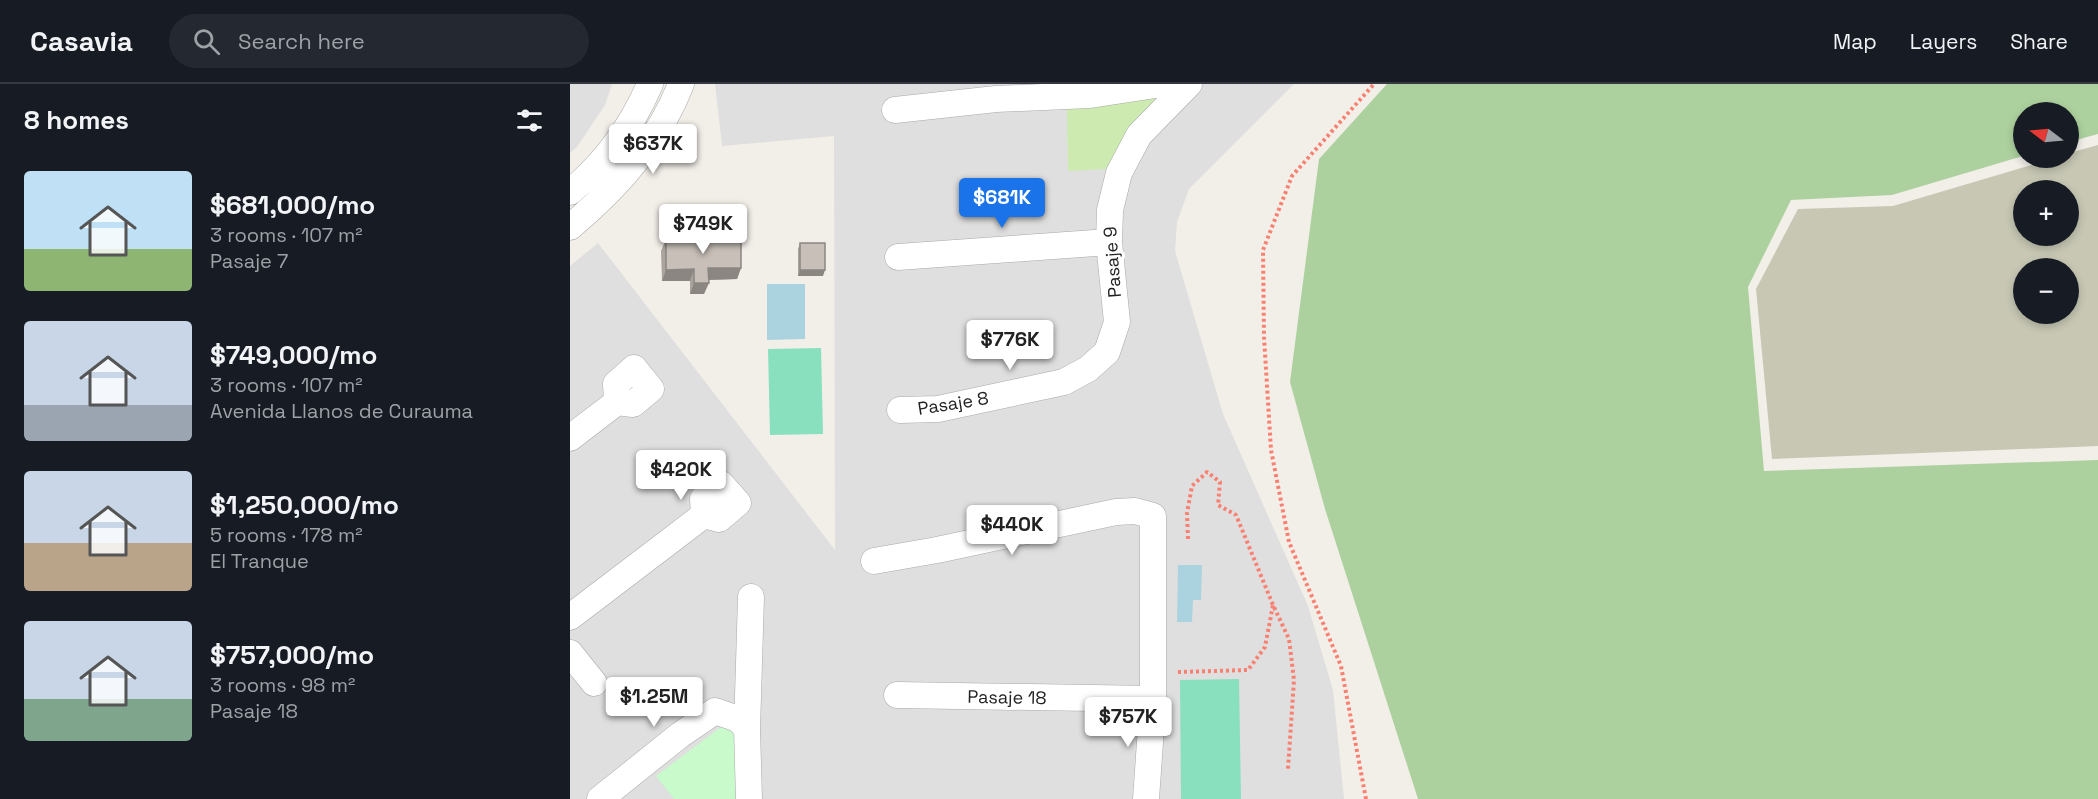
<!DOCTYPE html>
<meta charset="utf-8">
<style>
:root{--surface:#171b24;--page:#242831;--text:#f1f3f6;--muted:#9ea1a6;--line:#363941;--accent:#1a73e8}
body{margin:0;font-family:"Space Grotesk",sans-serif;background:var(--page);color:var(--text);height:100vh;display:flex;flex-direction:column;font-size:22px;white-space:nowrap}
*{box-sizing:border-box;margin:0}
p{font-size:20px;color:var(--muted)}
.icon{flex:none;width:33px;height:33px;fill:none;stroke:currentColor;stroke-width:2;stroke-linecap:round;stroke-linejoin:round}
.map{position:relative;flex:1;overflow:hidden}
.drawer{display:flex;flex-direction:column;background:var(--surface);width:570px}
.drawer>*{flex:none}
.needle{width:39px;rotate:286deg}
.controls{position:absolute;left:1443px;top:18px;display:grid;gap:12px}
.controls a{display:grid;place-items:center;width:66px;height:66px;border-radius:50%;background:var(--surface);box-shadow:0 3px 9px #0003;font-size:30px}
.price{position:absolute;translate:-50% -51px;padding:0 14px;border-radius:6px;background:#fff;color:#222;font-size:20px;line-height:39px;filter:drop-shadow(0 2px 3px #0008)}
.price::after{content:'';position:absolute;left:50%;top:36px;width:18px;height:14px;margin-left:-9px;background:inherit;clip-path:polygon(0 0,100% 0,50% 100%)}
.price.selected{background:var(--accent);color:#fff}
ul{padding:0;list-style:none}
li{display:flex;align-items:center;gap:18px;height:150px;padding:0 24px}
li span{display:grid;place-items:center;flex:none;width:168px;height:120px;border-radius:6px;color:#555}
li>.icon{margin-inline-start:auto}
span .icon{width:72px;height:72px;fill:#fffc;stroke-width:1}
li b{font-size:26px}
h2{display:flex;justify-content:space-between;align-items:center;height:72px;padding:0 24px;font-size:26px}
header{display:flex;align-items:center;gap:36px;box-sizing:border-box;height:84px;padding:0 30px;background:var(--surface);border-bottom:2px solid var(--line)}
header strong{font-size:28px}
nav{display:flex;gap:33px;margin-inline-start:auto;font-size:21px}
.search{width:420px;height:54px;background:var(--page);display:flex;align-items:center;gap:15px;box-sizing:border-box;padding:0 21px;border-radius:33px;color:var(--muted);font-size:22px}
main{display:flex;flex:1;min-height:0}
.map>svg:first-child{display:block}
</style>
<header>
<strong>Casavia</strong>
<div class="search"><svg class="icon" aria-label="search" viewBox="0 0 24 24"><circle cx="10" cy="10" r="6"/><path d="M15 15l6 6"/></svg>Search here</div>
<nav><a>Map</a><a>Layers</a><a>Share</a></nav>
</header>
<main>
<section class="drawer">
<h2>8 homes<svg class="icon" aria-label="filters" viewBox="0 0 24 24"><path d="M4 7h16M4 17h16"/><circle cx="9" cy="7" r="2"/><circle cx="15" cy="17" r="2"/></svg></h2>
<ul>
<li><span style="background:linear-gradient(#bfe0f5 65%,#8fb573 0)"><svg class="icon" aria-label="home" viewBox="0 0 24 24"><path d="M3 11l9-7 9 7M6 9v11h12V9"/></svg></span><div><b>$681,000/mo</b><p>3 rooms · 107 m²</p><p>Pasaje 7</p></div></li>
<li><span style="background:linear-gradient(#c9d6e8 70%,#9aa5b1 0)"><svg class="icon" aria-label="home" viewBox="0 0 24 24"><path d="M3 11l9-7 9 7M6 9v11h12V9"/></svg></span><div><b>$749,000/mo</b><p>3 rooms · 107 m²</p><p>Avenida Llanos de Curauma</p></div></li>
<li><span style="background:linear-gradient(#c9d6e8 60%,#b9a48a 0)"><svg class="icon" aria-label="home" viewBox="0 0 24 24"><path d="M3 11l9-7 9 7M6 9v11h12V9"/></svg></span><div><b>$1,250,000/mo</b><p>5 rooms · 178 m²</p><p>El Tranque</p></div></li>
<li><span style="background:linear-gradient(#c9d6e8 65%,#7fa58c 0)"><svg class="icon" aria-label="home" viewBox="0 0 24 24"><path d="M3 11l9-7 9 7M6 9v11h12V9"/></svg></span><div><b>$757,000/mo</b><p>3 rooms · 98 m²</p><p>Pasaje 18</p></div></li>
</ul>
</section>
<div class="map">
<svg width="1528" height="715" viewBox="0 0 1528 715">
<rect width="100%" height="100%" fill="#f2efe9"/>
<!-- residential -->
<path fill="#e0dfdf" d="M 0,0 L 42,0 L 35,21 L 7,63 L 0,69 Z
M 145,0 L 724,0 L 619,105 L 607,138 L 605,167 L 653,330 L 738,522 L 763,606 L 774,715 L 0,715 L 0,182 L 28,159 L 265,466 L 264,52 L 152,62 Z"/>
<!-- construction -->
<path fill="#c7c7b4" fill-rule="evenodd" d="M 1528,61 L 1528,362 L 1202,375 L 1186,205 L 1228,125 L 1323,122 L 1485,74 L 1498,74 L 1499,69 ZM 1454,106 L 1498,106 L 1498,152 L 1454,152 ZM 1454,184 L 1498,184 L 1498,230 L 1454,230 Z"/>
<!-- grass -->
<path fill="#cdebb0" d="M 596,9 C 567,31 552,53 537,85 L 498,87 L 497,24 Z"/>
<!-- forest -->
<path fill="#add19e" d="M 817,0 L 1528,0 L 1528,50 L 1499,58 L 1498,28 L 1454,28 L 1453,72 L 1322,111 L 1221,116 L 1178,203 L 1194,387 L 1528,376 L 1528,715 L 848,715 L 755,425 L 720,298 L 749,75 Z"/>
<!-- park -->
<path fill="#c8facc" d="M 151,643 L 163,648 L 167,669 L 166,715 L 104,715 L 86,692 Z"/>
<!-- pitch -->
<path fill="#88e0be" d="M 251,264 L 253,350 L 200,351 L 198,265 Z
M 669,595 L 671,715 L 611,715 L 610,596 Z"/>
<!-- water -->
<path fill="#aad3df" d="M 197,200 L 235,200 L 235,255 L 197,256 Z
M 608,481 L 632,481 L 631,516 L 623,516 L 622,538 L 607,538 Z"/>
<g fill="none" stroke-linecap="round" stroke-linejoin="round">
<defs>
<path id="minor" d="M 325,26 L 426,15 L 520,11 L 592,0
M 0,108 C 35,79 62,42 80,0
M 0,143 C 47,104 89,58 111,0
M 328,173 L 539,158
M 64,284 L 81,305 L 63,320 L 47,318 L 46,300 Z
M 330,326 L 368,325 L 494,298 L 518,285 L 537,268 L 547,238 L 539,158 L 540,126 L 549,89 L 569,51 L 619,0
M 0,354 L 47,318
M 151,400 L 168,419 L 149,435 L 134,431 L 133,415 Z
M 304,477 L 367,466 L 546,428 L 565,427 L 583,432 L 583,615 L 576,715
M 0,533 L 134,431
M 0,569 L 24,599
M 327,611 L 583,615
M 177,645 L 181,513
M 30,715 L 110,651 L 145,627 L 168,635 L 177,645 L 179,715"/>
</defs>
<!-- minor casing -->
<use href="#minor" stroke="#a9a9a9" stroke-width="27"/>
<!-- path -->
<path stroke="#fa8072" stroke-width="4" stroke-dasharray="3 3" stroke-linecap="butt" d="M 618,455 L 617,429 L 622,402 L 637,388 L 650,398 L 648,421 L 666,431 L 703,521
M 608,588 L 678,586 L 695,563 L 703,521 L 719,555 L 724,596 L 718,685
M 796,715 L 771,582 L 719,458 L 701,366 L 694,253 L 693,166 L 722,92 L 804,0"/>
<!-- minor -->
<use href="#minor" stroke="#fff" stroke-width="26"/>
</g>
<!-- wall -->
<path fill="#aba49e" d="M 124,152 L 138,155 L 171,184 L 167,195 L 138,196 L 134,210 L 120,210 L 120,197 L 92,197 L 91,167 L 96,155 L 124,155 Z
M 230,159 L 253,192 L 228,192 L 228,165 Z"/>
<!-- shaded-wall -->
<path fill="#8b8681" d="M 138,184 L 171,184 L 167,195 L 134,196 Z
M 124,185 L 120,197 L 92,197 L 96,186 Z
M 230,186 L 255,186 L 253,192 L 228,192 Z
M 124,199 L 139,199 L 134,210 L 120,210 Z"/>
<!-- building -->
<path fill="#c7bfb8" stroke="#8b8681" stroke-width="1.5" d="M 124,152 L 138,152 L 138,155 L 171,154 L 171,184 L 138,184 L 139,199 L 124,199 L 124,185 L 96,186 L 96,155 L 124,155 Z
M 230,159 L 255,159 L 255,186 L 230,186 Z"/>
<g text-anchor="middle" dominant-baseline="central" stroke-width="6" stroke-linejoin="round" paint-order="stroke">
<!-- street labels -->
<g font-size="18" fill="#222" stroke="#fff">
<text transform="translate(542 178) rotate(-94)">Pasaje 9</text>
<text transform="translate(383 319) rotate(-9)">Pasaje 8</text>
<text transform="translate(437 613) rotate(1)">Pasaje 18</text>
</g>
</g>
</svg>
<div class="controls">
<a><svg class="needle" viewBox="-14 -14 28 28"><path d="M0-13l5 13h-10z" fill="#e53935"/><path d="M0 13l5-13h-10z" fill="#9ea1a6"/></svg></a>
<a>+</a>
<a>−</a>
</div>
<b class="price" style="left:83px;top:91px">$637K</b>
<b class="price selected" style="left:432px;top:145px">$681K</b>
<b class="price" style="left:133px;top:171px">$749K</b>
<b class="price" style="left:440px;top:287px">$776K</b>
<b class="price" style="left:111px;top:417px">$420K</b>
<b class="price" style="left:442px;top:472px">$440K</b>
<b class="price" style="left:84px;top:644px">$1.25M</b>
<b class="price" style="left:558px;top:664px">$757K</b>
</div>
</main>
